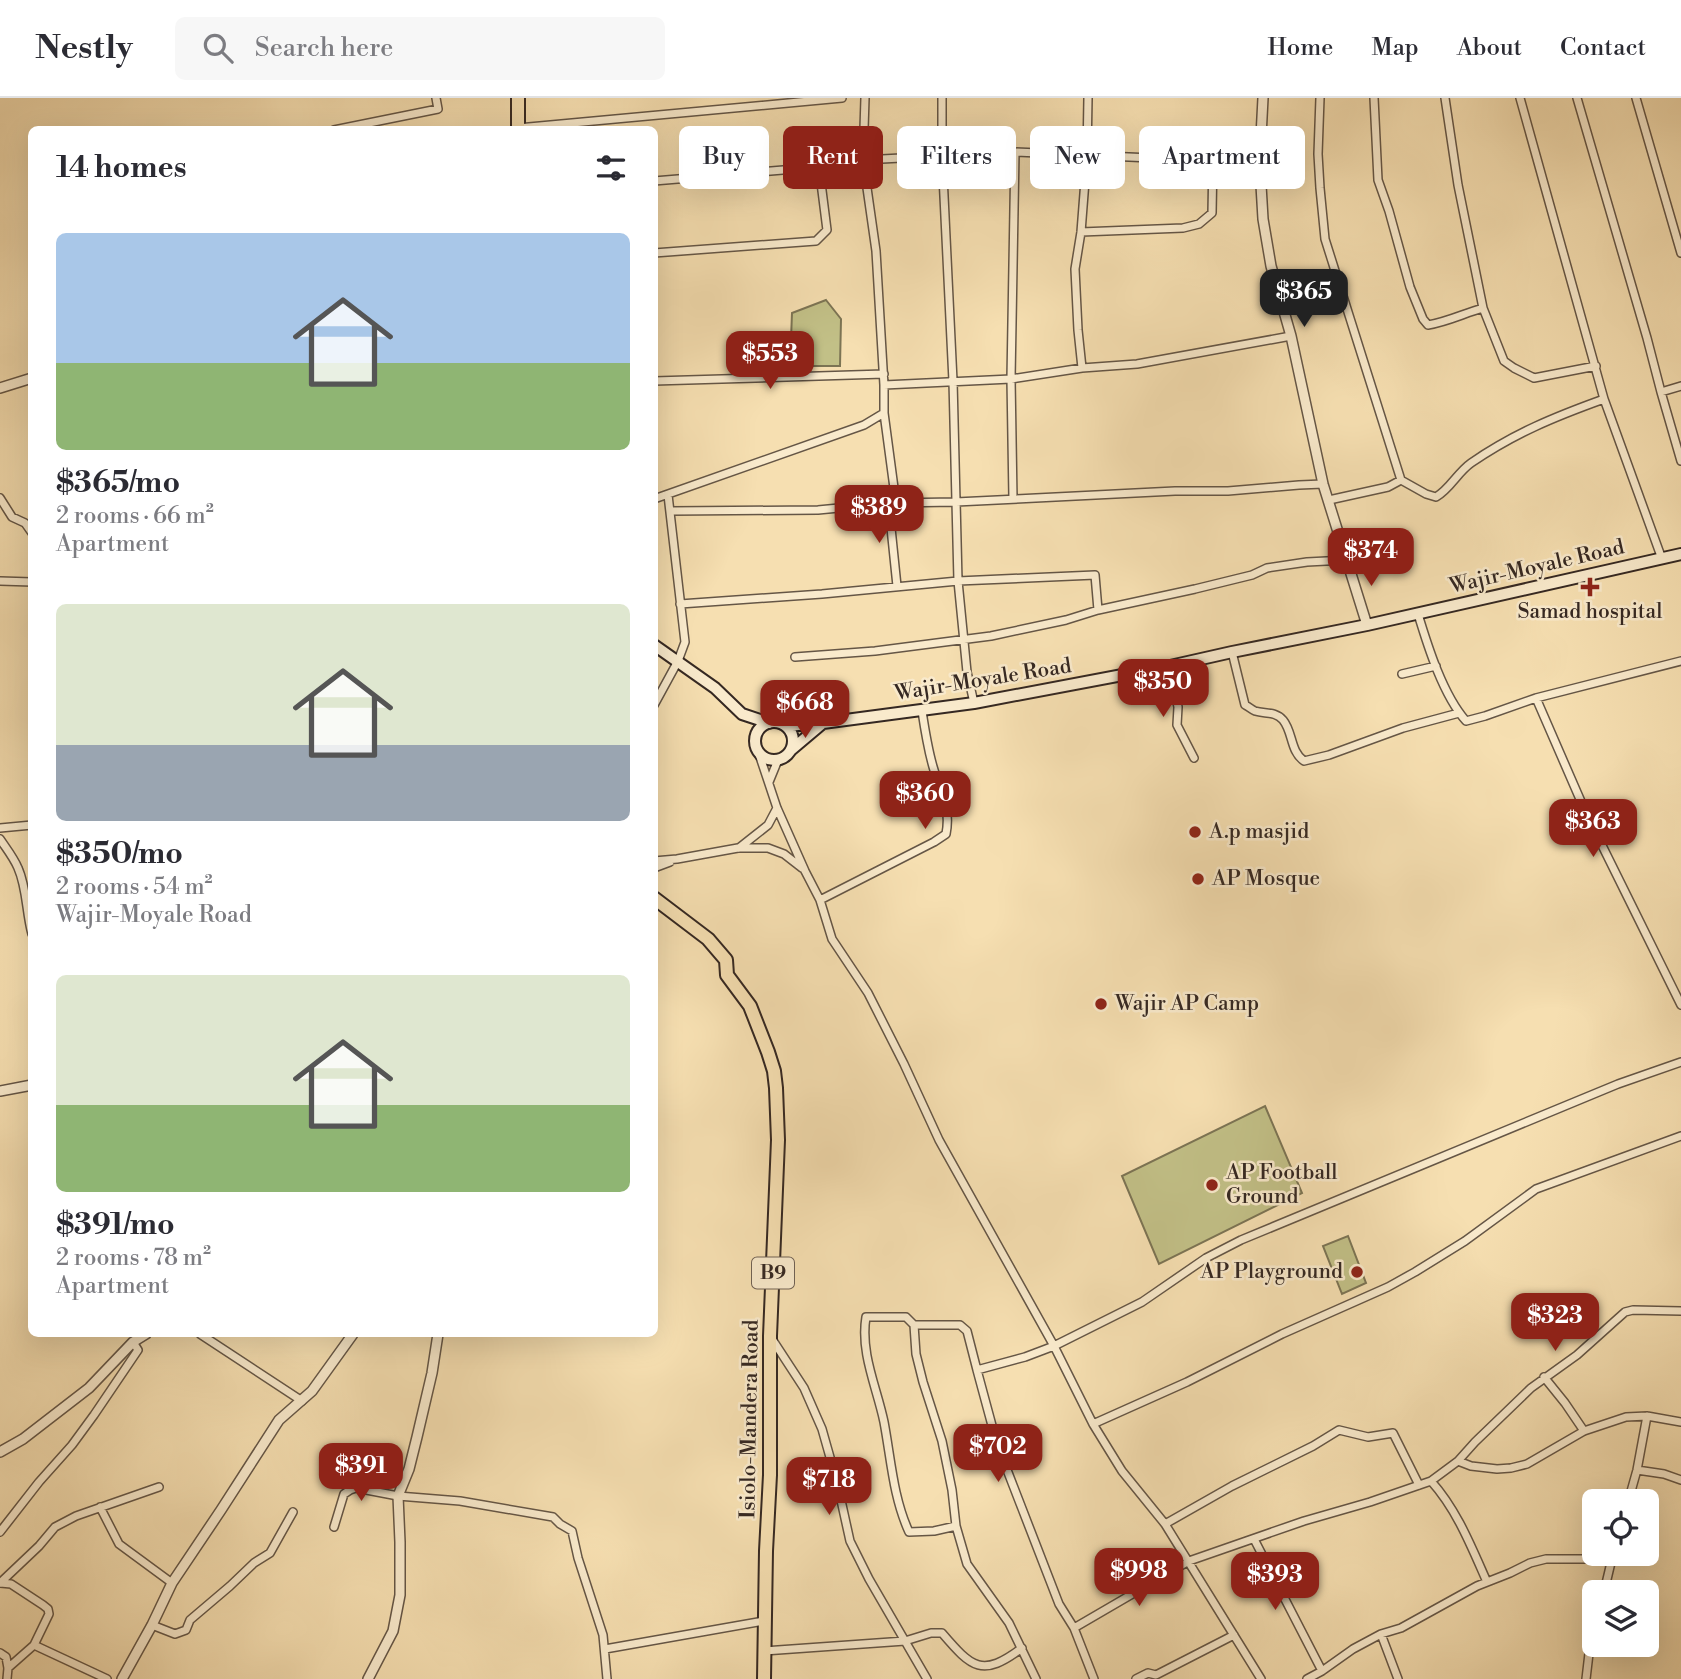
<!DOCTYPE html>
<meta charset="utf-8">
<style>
:root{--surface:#fff;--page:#f7f7f7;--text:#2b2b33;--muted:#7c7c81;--line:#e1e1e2;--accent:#8f2418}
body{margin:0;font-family:"Libre Bodoni",serif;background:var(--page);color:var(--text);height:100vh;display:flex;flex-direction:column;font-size:26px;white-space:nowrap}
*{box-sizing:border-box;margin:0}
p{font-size:23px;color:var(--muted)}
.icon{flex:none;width:38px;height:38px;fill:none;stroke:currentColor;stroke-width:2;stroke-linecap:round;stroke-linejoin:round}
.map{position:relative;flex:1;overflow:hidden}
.details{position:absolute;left:28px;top:28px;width:630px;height:1211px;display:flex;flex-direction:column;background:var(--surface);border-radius:10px;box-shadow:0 7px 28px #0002}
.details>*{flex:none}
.hud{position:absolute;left:679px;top:28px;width:665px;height:63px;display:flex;gap:14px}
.buttons{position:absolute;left:1582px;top:1391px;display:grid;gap:14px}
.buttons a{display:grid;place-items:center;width:77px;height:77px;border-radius:10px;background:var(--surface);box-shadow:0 7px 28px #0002;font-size:35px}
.price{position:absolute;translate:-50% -60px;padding:0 16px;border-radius:14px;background:var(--accent);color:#fff;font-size:23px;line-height:46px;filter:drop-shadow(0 2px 4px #0008)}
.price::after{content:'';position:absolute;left:50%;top:42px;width:21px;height:16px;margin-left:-10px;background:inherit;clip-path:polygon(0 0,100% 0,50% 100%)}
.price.active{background:#222;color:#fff}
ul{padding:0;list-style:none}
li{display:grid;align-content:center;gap:14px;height:371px;padding:0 28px}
li span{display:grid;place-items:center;height:217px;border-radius:10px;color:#555}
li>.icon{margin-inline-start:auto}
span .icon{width:126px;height:126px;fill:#fffc;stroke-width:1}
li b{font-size:30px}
h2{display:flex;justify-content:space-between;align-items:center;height:84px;padding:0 28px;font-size:30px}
.chip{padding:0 24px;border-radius:10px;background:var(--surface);box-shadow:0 7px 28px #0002;font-size:24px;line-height:63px}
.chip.active{background:var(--accent);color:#fff}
header{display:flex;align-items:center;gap:42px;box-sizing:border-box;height:98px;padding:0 35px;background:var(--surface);border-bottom:2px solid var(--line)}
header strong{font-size:33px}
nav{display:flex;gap:38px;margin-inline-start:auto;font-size:24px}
.search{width:490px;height:63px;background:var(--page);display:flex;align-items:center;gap:18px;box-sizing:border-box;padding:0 24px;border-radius:10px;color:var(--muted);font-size:26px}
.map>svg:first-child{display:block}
</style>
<header>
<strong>Nestly</strong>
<div class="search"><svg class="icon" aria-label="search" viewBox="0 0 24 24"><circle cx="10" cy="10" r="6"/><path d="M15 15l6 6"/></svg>Search here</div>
<nav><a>Home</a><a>Map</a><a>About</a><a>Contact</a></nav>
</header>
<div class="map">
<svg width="1681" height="1581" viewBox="0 0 1681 1581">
<rect width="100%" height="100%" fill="#f6dfb1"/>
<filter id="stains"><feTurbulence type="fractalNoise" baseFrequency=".00286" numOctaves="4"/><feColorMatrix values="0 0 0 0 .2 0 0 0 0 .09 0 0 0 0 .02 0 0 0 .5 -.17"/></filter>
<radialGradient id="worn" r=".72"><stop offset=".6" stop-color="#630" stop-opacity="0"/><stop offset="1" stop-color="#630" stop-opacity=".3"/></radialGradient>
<!-- green -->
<path fill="#c2c087" stroke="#7c7454" stroke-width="2" d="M 826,202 L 841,221 L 840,268 L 790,268 L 792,215 Z
M 1265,1008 L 1302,1095 L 1159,1166 L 1122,1078 Z
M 1348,1138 L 1366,1185 L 1342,1196 L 1323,1148 Z"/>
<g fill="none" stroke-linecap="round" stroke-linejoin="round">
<defs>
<path id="minor" d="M 942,0 L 942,57 L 953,283 L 958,483 L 967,574 L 974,605
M 1320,0 L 1318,56 L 1320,90 L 1325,141 L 1401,382
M 1374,0 L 1378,82 L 1389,113 L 1410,189 L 1423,221 L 1428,227 C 1447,224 1465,215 1483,210
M 1445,0 L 1458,87 L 1483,210 L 1504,263 L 1514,270 L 1534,280 L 1596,268
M 1520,0 L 1604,301 L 1662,461
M 1577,0 L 1647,240 L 1661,294 L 1681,363
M 1636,0 L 1681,155
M 518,30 L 842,0
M 334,32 L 438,11 L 436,0
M 654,83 L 819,69 L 863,62 L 1015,54 L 1174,61 L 1260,58
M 1081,134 L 1183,130 L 1199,126 L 1212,115 L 1213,60
M 654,155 L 816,143 L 827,132 L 819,69
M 1082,270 L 1078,232 L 1075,171 L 1081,134 L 1087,57 L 1088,0
M 654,283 L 884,276
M 884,287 L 1011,281 L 1082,270 L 1137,266 L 1291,238
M 1661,294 L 1681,288
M 884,315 L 896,405
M 0,400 L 12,419 L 25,425 L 32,435
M 654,401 L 864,327 L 884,315 L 884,287 L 876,153 L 863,62 L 865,0
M 1013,401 L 1011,281 L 1015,54
M 1329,402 L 1388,389 L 1401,382 L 1426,396 L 1436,399 C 1450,391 1457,375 1471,365 C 1515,335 1554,319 1604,301
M 891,405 L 891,430 L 897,488
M 671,413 L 818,412 L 891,405 L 956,404 L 1175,393 L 1228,393 L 1299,387 L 1323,386
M 0,483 L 32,484
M 680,506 L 822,496 L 958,483 L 1095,477 L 1098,512
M 1418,516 C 1428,549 1443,597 1466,623 L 1485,618 L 1536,600 L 1681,563
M 1232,554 L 1245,607 C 1248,608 1252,612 1255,613 C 1265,616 1275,613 1283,622 C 1293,634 1290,653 1304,663 L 1329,657 L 1403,630 L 1459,615
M 795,559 L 875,553 L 991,538 L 1066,522 L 1098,512 L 1195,491 L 1252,477 L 1267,470 L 1307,464 L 1346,462
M 1170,568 L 1178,609 L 1177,627 L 1194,660
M 1402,576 L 1436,568
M 1536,600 L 1586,715 L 1681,907
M 654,607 L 678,563 L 685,544 L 668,397
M 758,653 L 777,710 L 805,773 L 820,802 L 832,841 L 868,895 L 904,966 L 939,1042 L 1054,1248 L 1093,1326 L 1122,1373 L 1165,1426 L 1261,1581
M 769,684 L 778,662
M 0,730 L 32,727
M 0,741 C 6,750 14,760 18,770 C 27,790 26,814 32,836
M 739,750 L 768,727 L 777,710
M 654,763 L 677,761 L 738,750 L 768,750 L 784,756 L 802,770
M 654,770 L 670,764
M 820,802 L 934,744 L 946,736 C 951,710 941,696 934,672 C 928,653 925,633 922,613
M 914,1227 L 916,1256 L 923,1284 L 942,1343 L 952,1392 L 956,1428 L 967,1466 L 1009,1525 L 1036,1581
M 200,1236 L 302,1303
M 772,1241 L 804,1290 L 822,1331 L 837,1384 L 850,1443 L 869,1481 L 927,1581
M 1544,1279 L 1565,1305 L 1584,1333
M 1093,1326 L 1187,1284 L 1282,1236 L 1388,1189 L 1415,1174 L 1465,1143 L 1536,1091 L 1681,1038
M 1458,1363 L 1475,1344 L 1531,1290 L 1577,1257 L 1625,1214 L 1633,1212 L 1681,1213
M 1637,1372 L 1664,1376 L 1681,1382
M 1431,1383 C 1457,1412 1471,1448 1487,1484
M 1628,1404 L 1637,1372 L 1647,1318
M 100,1409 L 119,1446 L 172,1485
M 1165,1426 L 1232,1388 L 1313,1348 L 1339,1332 L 1368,1339 L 1393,1335 L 1419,1387
M 956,1428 L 934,1433 L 909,1434 C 893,1399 891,1361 884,1324 C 877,1290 860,1255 866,1219 L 906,1219 L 914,1227 L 960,1227 L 967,1233 L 977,1272
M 334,1429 L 344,1396 L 350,1392 L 356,1390 L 398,1398 L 460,1403 L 553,1419 L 560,1426 L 572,1433 L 578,1460 L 603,1537 L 607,1581
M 0,1434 L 39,1384 L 72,1347 L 94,1317 L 138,1252 L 133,1244
M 1254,1441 L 1322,1573
M 0,1485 L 39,1448 L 55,1429 L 76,1418 L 159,1389
M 0,1485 L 11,1486 L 43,1507 L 48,1511 L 49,1516 L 34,1547 L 8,1570
M 1604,1494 L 1613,1456
M 152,1527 L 175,1536 L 186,1532 L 190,1522 L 230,1488 L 254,1465 L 270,1455 L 293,1414
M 1074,1530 L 1189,1463 L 1304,1423 L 1370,1404 L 1431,1383 L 1458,1363 L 1471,1368 L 1497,1371 L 1511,1370 L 1527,1366 L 1584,1333 L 1626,1319 L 1647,1318 L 1681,1324
M 1381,1536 L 1398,1581
M 34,1547 L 107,1581
M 605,1551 L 764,1523
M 764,1553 L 905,1543 L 931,1535 L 942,1535 C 972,1570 982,1580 1022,1550
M 0,1555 L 6,1559 L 8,1570 L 7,1581
M 1094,1581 L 1074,1530 L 1059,1506 L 997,1346 L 977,1272 L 1025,1259 L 1054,1248 L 1142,1204 L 1206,1160 L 1241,1142 L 1618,986 L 1681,964
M 1136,1581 L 1148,1575 L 1156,1577 L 1234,1537
M 1307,1581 L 1322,1573 L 1353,1551 L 1381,1536 L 1401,1530 L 1477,1488 L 1510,1475 L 1530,1465 L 1546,1461 L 1592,1461 L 1611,1464
M 1586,1581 L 1590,1547 L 1594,1531"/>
<path id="tertiary" d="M 1263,0 L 1260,58 L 1261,87 L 1263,121 L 1271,168 L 1291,238 L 1323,386 L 1367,527
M 0,290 L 32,280
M 0,993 L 32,987
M 0,1354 L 23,1341 L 89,1290 L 133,1244 L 146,1236
M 122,1581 L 152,1527 L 172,1485 L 221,1412 L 279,1322 L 312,1293 L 353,1236
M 368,1581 L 393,1533 L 400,1497 L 400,1444 L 398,1398 L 409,1371 L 417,1339 L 432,1275 L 438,1236"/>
<path id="secondary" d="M 654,547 L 715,590 L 742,616 L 769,625
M755 643a19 19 0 1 1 38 0a19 19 0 1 1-38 0Z
M 786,628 L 823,625 L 974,605 L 1170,568 L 1232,554 L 1367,527 L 1681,456
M 791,652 L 823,625"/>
<path id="trunk" d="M 518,0 L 518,32
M 654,800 L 708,841 L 726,862 L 727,877 L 750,908 L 768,954 L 774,973 L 776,990 L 778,1042 L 770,1238 L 770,1377 L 766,1453 L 764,1581"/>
</defs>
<!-- minor casing -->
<use href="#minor" stroke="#655646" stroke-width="10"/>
<!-- tertiary casing -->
<use href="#tertiary" stroke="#655646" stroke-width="12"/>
<!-- secondary casing -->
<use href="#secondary" stroke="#352822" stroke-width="14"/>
<!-- trunk casing -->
<use href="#trunk" stroke="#352822" stroke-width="16"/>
<!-- minor -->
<use href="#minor" stroke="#f9eacc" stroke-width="7"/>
<!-- tertiary -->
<use href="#tertiary" stroke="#f9eacc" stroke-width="9"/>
<!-- secondary -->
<use href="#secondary" stroke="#f9eacc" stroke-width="10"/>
<!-- trunk -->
<use href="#trunk" stroke="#f6dfb1" stroke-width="12"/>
</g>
<!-- markers -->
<g fill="#8f2418" stroke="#f9eacc" stroke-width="2.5">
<path d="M1586.5 478.5h7v7h7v7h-7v7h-7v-7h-7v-7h7z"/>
<circle cx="1195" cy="734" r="7"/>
<circle cx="1198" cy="781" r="7"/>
<circle cx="1101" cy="906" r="7"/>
<circle cx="1212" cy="1087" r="7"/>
<circle cx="1357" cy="1174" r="7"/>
</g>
<g text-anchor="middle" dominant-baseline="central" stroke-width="5" stroke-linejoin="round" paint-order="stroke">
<!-- shield labels -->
<rect fill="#f9eacc" stroke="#706255" stroke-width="2" x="752" y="1159.5" width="42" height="31" rx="5"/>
<g font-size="19" font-weight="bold" fill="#352822">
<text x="773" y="1175">B9</text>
</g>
<!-- street labels -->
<g font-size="21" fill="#352822" stroke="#f9eacc">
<text transform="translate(1537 469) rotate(-13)">Wajir-Moyale Road</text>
<text transform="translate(983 582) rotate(-9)">Wajir-Moyale Road</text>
<text transform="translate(750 1321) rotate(-89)">Isiolo-Mandera Road</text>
</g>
<!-- poi labels -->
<g font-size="21" fill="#352822" stroke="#f9eacc" text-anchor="start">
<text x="1590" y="514" text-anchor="middle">Samad hospital</text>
<text x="1209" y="734">A.p masjid</text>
<text x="1212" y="781">AP Mosque</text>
<text x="1115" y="906">Wajir AP Camp</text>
<text x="1226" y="1075">AP Football<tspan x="1226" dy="24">Ground</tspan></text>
<text x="1343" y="1174" text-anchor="end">AP Playground</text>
</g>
</g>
<rect width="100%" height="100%" filter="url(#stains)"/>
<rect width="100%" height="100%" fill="url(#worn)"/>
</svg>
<div class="buttons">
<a><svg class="icon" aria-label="locate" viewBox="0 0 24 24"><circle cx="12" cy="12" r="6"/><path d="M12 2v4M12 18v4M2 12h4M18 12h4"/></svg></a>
<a><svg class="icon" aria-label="layers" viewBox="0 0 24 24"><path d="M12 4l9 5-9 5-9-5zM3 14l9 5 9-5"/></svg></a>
</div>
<b class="price active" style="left:1304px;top:231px">$365</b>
<b class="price" style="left:770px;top:293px">$553</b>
<b class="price" style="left:879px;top:447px">$389</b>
<b class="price" style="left:1371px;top:490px">$374</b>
<b class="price" style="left:1163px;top:621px">$350</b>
<b class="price" style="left:805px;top:642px">$668</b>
<b class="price" style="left:925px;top:733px">$360</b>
<b class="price" style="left:1593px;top:761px">$363</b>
<b class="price" style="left:1555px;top:1255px">$323</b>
<b class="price" style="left:998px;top:1386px">$702</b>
<b class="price" style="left:361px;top:1405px">$391</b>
<b class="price" style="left:829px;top:1419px">$718</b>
<b class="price" style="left:1139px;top:1510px">$998</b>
<b class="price" style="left:1275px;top:1514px">$393</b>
<div class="hud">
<a class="chip">Buy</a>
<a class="chip active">Rent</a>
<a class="chip">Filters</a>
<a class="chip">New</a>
<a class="chip">Apartment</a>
</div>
<section class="details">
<h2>14 homes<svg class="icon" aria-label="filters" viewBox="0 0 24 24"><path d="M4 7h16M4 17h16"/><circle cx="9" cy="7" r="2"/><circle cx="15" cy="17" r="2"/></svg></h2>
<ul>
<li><span style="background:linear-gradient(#a9c7e8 60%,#8fb573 0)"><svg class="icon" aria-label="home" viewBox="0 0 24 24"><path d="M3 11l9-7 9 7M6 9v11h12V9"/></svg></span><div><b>$365/mo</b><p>2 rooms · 66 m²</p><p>Apartment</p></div></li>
<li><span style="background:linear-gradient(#dfe7d0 65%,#9aa5b1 0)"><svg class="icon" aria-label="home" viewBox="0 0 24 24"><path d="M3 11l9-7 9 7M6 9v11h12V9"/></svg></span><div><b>$350/mo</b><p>2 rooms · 54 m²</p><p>Wajir-Moyale Road</p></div></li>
<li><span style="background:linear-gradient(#dfe7d0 60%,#8fb573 0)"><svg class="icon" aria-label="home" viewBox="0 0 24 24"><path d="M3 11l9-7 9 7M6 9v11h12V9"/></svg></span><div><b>$391/mo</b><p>2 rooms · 78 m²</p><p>Apartment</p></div></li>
</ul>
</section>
</div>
